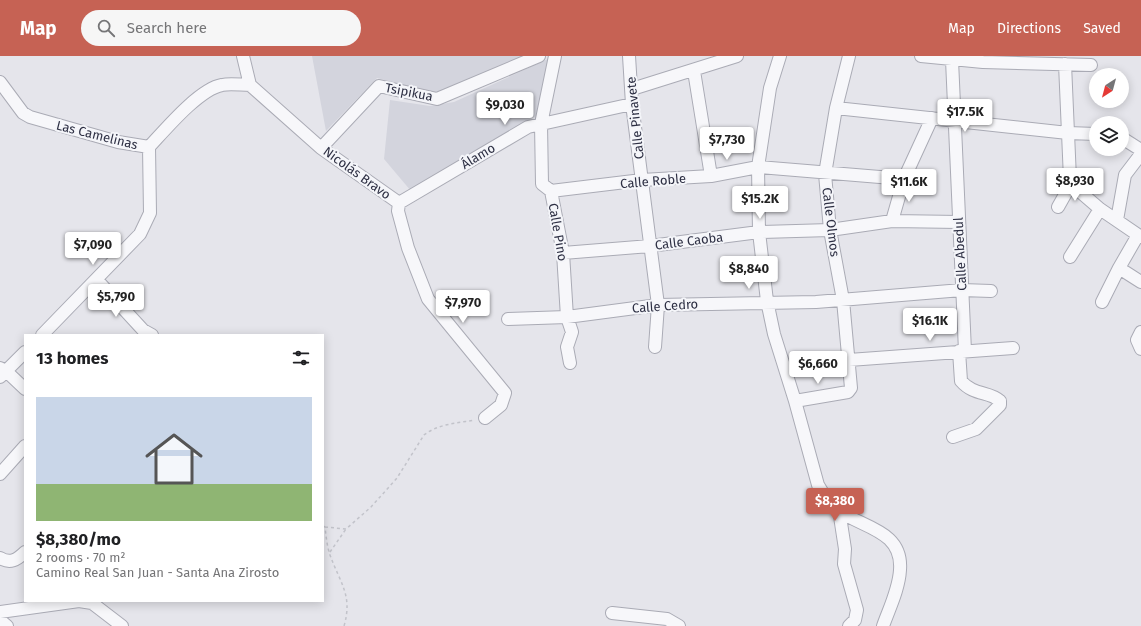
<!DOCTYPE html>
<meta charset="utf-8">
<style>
:root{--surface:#fff;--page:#f6f6f6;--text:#202124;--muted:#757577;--accent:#c66254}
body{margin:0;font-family:"Fira Sans",sans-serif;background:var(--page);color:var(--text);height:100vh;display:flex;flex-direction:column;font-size:15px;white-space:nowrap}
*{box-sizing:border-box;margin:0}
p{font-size:13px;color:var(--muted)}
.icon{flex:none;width:22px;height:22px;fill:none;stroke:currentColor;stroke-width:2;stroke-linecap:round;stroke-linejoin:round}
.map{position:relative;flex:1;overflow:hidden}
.sheet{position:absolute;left:24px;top:278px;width:300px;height:268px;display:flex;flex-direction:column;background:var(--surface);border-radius:0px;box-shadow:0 2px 10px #0003}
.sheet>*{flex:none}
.needle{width:26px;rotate:216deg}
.buttons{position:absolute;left:1089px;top:12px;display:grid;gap:8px}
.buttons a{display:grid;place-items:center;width:40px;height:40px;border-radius:50%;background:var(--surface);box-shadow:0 2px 10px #0003;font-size:20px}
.price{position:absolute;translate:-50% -34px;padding:0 9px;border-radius:4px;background:#fff;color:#222;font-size:13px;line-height:26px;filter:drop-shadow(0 1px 2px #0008)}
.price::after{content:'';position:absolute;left:50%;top:24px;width:12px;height:9px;margin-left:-6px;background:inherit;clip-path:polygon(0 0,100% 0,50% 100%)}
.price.on{background:var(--accent);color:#fff}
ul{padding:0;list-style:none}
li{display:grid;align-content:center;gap:8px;height:212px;padding:0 12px}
li span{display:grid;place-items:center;height:124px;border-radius:0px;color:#555}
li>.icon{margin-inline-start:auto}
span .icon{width:72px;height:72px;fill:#fffc;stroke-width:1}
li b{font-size:17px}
h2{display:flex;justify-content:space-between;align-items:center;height:48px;padding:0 12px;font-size:17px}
header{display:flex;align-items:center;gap:24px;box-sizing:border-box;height:56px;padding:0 20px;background:var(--accent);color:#fff}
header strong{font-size:19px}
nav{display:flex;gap:22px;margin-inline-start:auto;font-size:14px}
.search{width:280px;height:36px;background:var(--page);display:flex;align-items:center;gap:10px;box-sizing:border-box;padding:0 14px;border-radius:22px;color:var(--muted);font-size:15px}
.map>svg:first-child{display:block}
</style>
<header>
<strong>Map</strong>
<div class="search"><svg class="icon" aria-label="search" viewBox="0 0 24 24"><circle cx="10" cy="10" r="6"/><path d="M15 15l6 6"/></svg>Search here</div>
<nav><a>Map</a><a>Directions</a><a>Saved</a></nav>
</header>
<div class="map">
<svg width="1141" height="570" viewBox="0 0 1141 570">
<rect width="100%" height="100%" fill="#e5e5eb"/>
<!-- built -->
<path fill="#d3d4dd" d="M 312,0 L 524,0 L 436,38 L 377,22 L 326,75 Z
M 548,3 L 536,60 L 411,135 L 384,103 L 390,44 L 430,50 L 454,46 Z"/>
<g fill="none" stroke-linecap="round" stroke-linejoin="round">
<defs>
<path id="minor" d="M 243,0 L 250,29
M 555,0 L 541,68 L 542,128 L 551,135 L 563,197 L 567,261 L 572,276 L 567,291 L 570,307
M 629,0 L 632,48 L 658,249 L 655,291
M 780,0 L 770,32 L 758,111 L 759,176 L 767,245 L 774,278 L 795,345 L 818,429 C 823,438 830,449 839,455 C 864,472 903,475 900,514 C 899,533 889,553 883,570
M 921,0 L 983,6 L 1091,9
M 952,4 L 965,295
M 1065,8 L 1070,123 L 1071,128
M 694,15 L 711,120
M 0,26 L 23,57 L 30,61 L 118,86 L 149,91 L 150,157 L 140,178 L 42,279
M 250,29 L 321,92 L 399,147
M 632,33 L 737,0
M 836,52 L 1068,77 L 1096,78
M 1122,82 L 1141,94
M 149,91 C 165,74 199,33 222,29 C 230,27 241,29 250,29
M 321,92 L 379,30 L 437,43 L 539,0
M 1071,128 L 1100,153 L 1141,181
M 551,135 L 642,124 L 711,120 L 758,111 L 904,123
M 399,147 L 528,71 L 632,48
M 399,147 L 398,155 L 408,192 L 428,243 L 505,337 L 501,349 L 485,362
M 1058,151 L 1071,128
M 1117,164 L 1125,119 L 1141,98
M 892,165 L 904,123 L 932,62
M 563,197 L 650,190 L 759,176 L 830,174 L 892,165 L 959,166
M 1070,201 L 1100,153
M 1119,212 L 1138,179
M 97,224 L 143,274 L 152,279
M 1102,246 L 1119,212 L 1141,226
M 508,263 L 567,261 L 658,249 L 816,246 L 962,234 L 991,235
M 1141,276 L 1137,284 L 1141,293
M 849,304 L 1013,292
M 0,312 L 6,315 L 25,333
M 0,321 L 25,296
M 795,345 L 848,336 L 851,332 L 843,244 L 830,174 L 825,118 L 836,52 L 849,0
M 953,381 L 976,373 L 1000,349 L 1000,345 C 989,335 974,340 961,325 L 959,295
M 0,418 L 25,390
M 839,454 L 845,493 L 844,508 L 857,554 L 855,564 L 849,570
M 0,502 C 10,508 17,504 25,496
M 0,556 L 79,545 L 92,547 L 122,570
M 612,557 L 667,563 L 679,570
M 0,564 L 7,570"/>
</defs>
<!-- minor casing -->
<use href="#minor" stroke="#aaabb5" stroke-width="14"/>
<!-- path -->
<path stroke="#c2c3ca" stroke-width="1.5" stroke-dasharray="3 3" stroke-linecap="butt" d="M 323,470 L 325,471 C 326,480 327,490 330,499 C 340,527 353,539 344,570
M 325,471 L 346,473 L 371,451 L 397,422 L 424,379 C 438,368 457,367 475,364
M 330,496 L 346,473"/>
<!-- minor -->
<use href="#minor" stroke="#f7f7fa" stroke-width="12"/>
</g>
<g text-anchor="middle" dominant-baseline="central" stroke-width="4" stroke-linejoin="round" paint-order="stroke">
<!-- street labels -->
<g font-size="13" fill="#2d2f43" stroke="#f4f5f9">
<text transform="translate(409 36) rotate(11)">Tsipikua</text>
<text transform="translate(635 62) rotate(-96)">Calle Pinavete</text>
<text transform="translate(97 79) rotate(14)">Las Camelinas</text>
<text transform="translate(478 100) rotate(-31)">Álamo</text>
<text transform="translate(357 117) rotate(36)">Nicolás Bravo</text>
<text transform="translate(653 125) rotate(-5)">Calle Roble</text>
<text transform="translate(831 166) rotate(83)">Calle Olmos</text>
<text transform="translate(558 176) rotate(80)">Calle Pino</text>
<text transform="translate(689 185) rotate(-7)">Calle Caoba</text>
<text transform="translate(960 198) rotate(-93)">Calle Abedul</text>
<text transform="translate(665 250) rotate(-4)">Calle Cedro</text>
</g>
</g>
</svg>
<div class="buttons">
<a><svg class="needle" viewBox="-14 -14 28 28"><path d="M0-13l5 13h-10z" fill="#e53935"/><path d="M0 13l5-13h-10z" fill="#757577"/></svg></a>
<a><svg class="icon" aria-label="layers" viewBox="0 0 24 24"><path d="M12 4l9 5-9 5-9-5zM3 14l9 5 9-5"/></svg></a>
</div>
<b class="price" style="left:505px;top:70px">$9,030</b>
<b class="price" style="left:965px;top:77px">$17.5K</b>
<b class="price" style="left:727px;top:105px">$7,730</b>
<b class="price" style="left:1075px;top:146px">$8,930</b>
<b class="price" style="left:909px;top:147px">$11.6K</b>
<b class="price" style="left:760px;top:164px">$15.2K</b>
<b class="price" style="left:93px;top:210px">$7,090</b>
<b class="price" style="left:749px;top:234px">$8,840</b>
<b class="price" style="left:116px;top:262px">$5,790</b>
<b class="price" style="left:463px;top:268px">$7,970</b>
<b class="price" style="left:930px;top:286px">$16.1K</b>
<b class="price" style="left:818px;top:329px">$6,660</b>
<b class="price on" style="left:835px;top:466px">$8,380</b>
<section class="sheet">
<h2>13 homes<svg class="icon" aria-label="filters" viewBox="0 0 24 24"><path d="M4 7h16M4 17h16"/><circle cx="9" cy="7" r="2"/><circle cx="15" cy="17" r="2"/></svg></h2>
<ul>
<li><span style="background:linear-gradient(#c9d6e8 70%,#8fb573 0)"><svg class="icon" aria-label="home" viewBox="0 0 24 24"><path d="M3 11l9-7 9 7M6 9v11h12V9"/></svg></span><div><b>$8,380/mo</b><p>2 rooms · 70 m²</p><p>Camino Real San Juan - Santa Ana Zirosto</p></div></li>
</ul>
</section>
</div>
